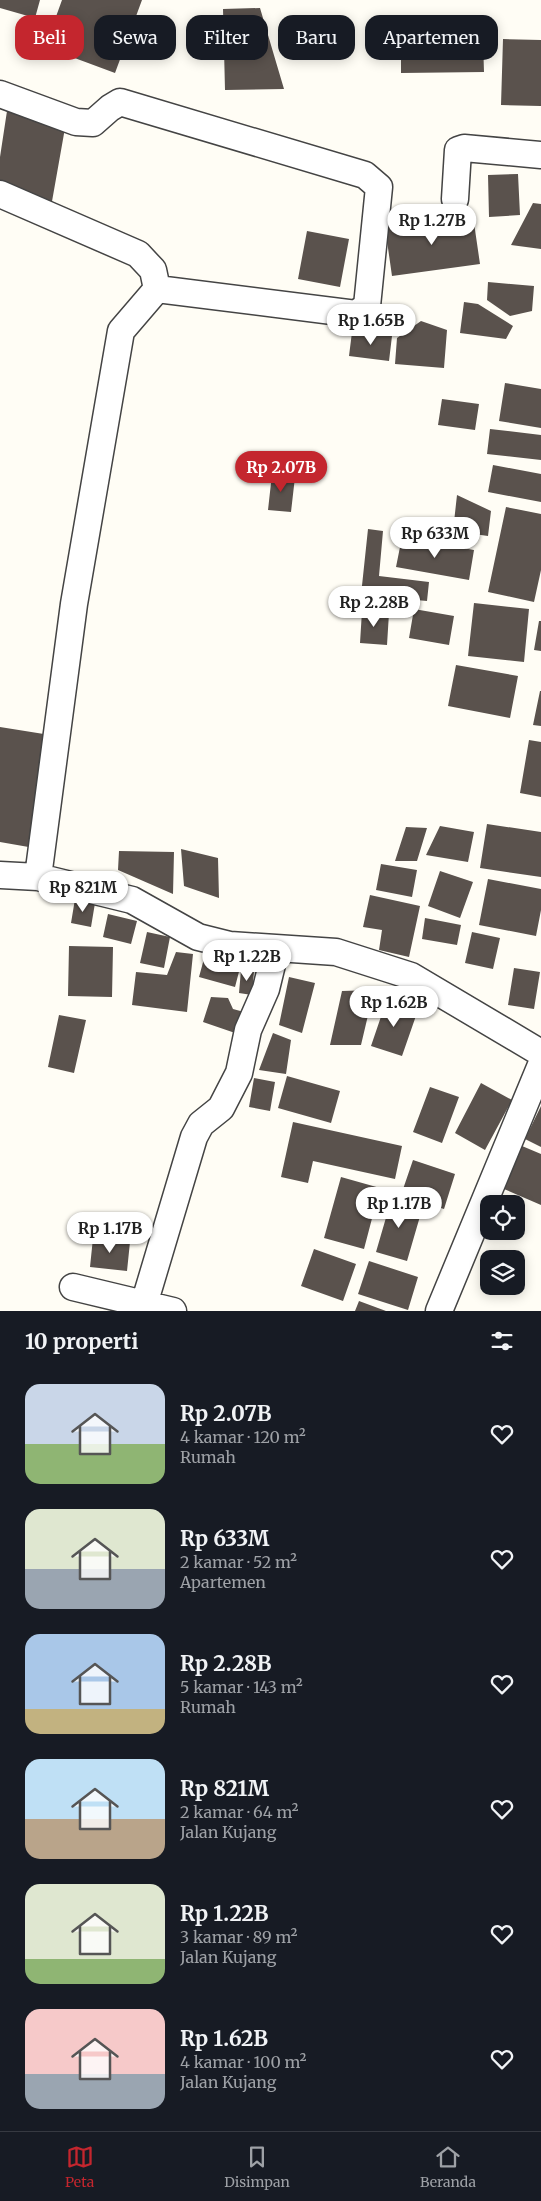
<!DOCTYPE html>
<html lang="id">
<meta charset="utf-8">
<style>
:root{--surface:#171b24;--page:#20242c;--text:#f1f3f6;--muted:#9ea1a6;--line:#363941;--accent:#c4262e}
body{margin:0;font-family:Merriweather,serif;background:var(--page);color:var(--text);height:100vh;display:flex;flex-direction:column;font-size:19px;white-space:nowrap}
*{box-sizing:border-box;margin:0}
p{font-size:16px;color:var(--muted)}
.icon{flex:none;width:28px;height:28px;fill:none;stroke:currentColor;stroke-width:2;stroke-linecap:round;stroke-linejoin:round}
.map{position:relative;height:1311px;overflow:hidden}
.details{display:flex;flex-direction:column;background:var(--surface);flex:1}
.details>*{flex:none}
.hud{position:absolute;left:15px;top:15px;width:511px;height:45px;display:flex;gap:10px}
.tools{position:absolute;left:480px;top:1195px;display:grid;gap:10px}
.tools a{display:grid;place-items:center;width:45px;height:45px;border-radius:10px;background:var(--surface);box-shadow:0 2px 12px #0003;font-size:25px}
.price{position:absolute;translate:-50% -42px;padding:0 11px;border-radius:18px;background:#fff;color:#222;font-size:16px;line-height:32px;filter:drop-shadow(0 1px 2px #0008)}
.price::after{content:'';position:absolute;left:50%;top:30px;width:15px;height:11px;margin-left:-8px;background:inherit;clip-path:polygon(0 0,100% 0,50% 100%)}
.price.active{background:var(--accent);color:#fff}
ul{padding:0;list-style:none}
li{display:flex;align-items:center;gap:15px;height:125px;padding:0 25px}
li span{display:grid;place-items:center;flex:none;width:140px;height:100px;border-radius:15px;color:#555}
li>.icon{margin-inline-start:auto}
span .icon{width:60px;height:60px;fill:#fffc;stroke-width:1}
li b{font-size:21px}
h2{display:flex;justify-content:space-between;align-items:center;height:60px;padding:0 25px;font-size:21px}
.chip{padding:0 18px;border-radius:15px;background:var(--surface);box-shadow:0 2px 12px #0003;font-size:18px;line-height:45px}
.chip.active{background:var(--accent);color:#fff}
.menu{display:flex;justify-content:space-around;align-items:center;height:70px;border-top:1px solid var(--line);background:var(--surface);font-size:14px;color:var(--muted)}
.menu a{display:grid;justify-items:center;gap:2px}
.menu .active{color:var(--accent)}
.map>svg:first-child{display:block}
</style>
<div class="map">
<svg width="541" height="1311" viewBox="0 0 541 1311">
<rect width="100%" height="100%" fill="#fffdf5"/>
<!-- building -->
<path fill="#5a524d" d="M 0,0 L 40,0 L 35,18 L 0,8 Z
M 62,0 L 142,0 L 115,73 L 45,47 Z
M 260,8 L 284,89 L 225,90 L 223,9 Z
M 503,39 L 541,40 L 541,106 L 501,105 Z
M 483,41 L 484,72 L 401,73 L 401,43 Z
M 7,111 L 65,128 L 51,207 L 0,184 L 0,157 Z
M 518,174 L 520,215 L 489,217 L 488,175 Z
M 533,203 L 541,204 L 541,249 L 511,245 Z
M 473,216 L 480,264 L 392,276 L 385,227 Z
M 307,231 L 349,239 L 340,287 L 298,279 Z
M 488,282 L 534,286 L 532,311 L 510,316 L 487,300 Z
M 464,302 L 478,304 L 513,326 L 506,339 L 460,333 Z
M 421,321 L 447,330 L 444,368 L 395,364 L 397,338 Z
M 352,332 L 392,336 L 389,361 L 349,356 Z
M 505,383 L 541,389 L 541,428 L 499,421 Z
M 442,399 L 479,404 L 475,430 L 438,425 Z
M 490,429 L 541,435 L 541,460 L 487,454 Z
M 493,465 L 541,474 L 541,502 L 488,492 Z
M 272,474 L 295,477 L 291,512 L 268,510 Z
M 457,495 L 491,511 L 488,536 L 453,531 Z
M 506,507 L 541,514 L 541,570 L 534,602 L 488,592 Z
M 368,529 L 383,531 L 379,576 L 429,582 L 427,601 L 361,595 Z
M 402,537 L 474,550 L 469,580 L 396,567 Z
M 474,603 L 529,609 L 524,662 L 468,656 Z
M 414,609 L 454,616 L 449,645 L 409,638 Z
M 362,611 L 389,613 L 387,645 L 360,643 Z
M 539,621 L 541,621 L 541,651 L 534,650 Z
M 456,665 L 518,676 L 510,718 L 448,706 Z
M 540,691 L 541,691 L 541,726 L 533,725 Z
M 0,727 L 50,735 L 40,849 L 0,842 Z
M 529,740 L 541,742 L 541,797 L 520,793 Z
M 487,824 L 541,832 L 541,877 L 480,868 Z
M 440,826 L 474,832 L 468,862 L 426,855 Z
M 406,827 L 427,828 L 417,861 L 395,861 Z
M 181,849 L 218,858 L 219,898 L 184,886 Z
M 119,851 L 174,852 L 173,894 L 118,870 Z
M 381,864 L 417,870 L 412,897 L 376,890 Z
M 440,871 L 473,882 L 460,918 L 428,906 Z
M 488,879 L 541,889 L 541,910 L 536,936 L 479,925 Z
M 370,895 L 420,906 L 409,957 L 379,950 L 382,930 L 363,927 Z
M 75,899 L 95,903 L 91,927 L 71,923 Z
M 108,914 L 137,921 L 131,944 L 103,937 Z
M 425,918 L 461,925 L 457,945 L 422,939 Z
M 147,932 L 170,937 L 164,968 L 140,963 Z
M 472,932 L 500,938 L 493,969 L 465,963 Z
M 69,946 L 113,947 L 112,997 L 68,996 Z
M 176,952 L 193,954 L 187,1012 L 132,1005 L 136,972 L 167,975 Z
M 205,955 L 241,964 L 235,987 L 199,977 Z
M 514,968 L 540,972 L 534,1009 L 508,1005 Z
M 241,970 L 254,971 L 252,995 L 239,993 Z
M 289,977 L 315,983 L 302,1033 L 279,1025 Z
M 374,990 L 361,1045 L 330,1045 L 342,991 Z
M 211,997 L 228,998 L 233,1009 L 244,1012 L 238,1034 L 203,1022 Z
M 387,999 L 418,1010 L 402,1056 L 371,1046 Z
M 59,1015 L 86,1020 L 74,1073 L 48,1067 Z
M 273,1033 L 291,1040 L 286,1074 L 259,1070 Z
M 287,1076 L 340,1091 L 331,1123 L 278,1108 Z
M 254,1078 L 275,1082 L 270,1111 L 249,1107 Z
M 481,1083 L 512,1100 L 485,1150 L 455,1133 Z
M 430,1087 L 459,1097 L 442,1143 L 413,1132 Z
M 541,1106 L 541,1147 L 525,1139 Z
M 293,1122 L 402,1146 L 395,1179 L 313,1161 L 308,1183 L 281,1177 Z
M 522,1146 L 541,1154 L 541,1205 L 504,1189 Z
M 413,1160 L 455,1174 L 444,1209 L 401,1195 Z
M 341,1177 L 380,1188 L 364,1249 L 324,1238 Z
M 392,1197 L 423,1206 L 407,1261 L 376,1252 Z
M 93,1238 L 130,1242 L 127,1271 L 90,1267 Z
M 314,1249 L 356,1264 L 343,1301 L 301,1286 Z
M 369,1261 L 418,1277 L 408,1310 L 358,1294 Z
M 359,1301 L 386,1311 L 355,1311 Z"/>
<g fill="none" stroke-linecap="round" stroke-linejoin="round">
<defs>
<path id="minor" d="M 0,94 L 76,122 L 93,123 L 110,108 L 120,102 L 365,175 L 379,187 L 367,306 L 356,314 L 157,289
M 0,194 L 138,254 L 153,270 L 157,289 L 121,331 L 74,604 L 38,877
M 455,199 L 458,150 L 464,148 L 541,155
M 0,875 L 38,877 L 132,900 L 198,937 L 230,945 L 336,952 L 411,976 L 541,1053
M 73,1287 L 173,1311
M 142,1311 L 194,1137 L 201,1124 L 221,1108 L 239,1073 L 248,1030 L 266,989 L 276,948
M 439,1311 L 541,1065"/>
</defs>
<!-- minor casing -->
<use href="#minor" stroke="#444" stroke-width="29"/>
<!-- minor -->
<use href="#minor" stroke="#fff" stroke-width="26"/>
</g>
</svg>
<div class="tools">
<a><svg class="icon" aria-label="locate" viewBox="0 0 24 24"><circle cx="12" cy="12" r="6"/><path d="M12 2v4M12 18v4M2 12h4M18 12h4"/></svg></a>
<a><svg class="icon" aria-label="layers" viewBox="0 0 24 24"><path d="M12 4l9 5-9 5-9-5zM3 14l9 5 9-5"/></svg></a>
</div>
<b class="price" style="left:432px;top:246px">Rp 1.27B</b>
<b class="price" style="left:371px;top:346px">Rp 1.65B</b>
<b class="price active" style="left:281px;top:493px">Rp 2.07B</b>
<b class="price" style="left:435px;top:559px">Rp 633M</b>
<b class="price" style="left:374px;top:628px">Rp 2.28B</b>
<b class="price" style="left:83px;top:913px">Rp 821M</b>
<b class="price" style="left:247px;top:982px">Rp 1.22B</b>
<b class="price" style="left:394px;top:1028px">Rp 1.62B</b>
<b class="price" style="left:399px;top:1229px">Rp 1.17B</b>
<b class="price" style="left:110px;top:1254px">Rp 1.17B</b>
<div class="hud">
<a class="chip active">Beli</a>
<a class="chip">Sewa</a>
<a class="chip">Filter</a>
<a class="chip">Baru</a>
<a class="chip">Apartemen</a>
</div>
</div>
<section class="details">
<h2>10 properti<svg class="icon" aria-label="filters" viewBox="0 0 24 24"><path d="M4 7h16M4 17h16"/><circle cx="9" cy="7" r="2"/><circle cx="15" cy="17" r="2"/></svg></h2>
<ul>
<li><span style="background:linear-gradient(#c9d6e8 60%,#8fb573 0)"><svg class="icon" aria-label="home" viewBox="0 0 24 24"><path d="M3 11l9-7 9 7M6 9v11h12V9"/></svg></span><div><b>Rp 2.07B</b><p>4 kamar · 120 m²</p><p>Rumah</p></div><svg class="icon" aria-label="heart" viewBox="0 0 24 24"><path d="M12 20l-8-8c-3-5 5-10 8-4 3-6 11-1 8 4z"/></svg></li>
<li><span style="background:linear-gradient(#dfe7d0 60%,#9aa5b1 0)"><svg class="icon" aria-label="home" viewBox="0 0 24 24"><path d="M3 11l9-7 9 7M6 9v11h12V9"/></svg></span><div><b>Rp 633M</b><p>2 kamar · 52 m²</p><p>Apartemen</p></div><svg class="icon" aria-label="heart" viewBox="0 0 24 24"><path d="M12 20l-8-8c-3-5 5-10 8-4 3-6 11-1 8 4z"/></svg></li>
<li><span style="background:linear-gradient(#a9c7e8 75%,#c2b280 0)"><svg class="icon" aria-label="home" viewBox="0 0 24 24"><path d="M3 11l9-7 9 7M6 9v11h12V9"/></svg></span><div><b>Rp 2.28B</b><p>5 kamar · 143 m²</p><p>Rumah</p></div><svg class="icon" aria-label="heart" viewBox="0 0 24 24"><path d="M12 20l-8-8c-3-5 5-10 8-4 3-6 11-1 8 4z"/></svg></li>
<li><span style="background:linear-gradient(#bfe0f5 60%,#b9a48a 0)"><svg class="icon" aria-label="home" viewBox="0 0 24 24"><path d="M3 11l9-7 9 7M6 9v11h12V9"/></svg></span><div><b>Rp 821M</b><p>2 kamar · 64 m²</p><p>Jalan Kujang</p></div><svg class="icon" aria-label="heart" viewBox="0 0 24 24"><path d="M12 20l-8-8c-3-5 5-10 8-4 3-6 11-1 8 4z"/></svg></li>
<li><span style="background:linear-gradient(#dfe7d0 75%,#8fb573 0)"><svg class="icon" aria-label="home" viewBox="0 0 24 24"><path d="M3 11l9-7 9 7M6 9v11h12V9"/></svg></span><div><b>Rp 1.22B</b><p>3 kamar · 89 m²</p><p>Jalan Kujang</p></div><svg class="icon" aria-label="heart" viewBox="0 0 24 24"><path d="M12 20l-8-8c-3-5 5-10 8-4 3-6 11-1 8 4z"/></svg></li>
<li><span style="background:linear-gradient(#f6c9c9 65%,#9aa5b1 0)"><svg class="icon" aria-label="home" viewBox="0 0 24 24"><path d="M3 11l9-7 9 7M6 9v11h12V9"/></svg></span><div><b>Rp 1.62B</b><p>4 kamar · 100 m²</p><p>Jalan Kujang</p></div><svg class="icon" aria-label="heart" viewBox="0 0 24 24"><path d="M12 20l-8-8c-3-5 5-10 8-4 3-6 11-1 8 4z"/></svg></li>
</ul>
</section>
<nav class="menu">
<a class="active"><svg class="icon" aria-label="map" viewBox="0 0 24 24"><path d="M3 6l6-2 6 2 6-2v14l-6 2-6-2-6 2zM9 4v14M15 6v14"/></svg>Peta</a>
<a><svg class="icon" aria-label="saved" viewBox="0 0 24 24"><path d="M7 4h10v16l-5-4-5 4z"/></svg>Disimpan</a>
<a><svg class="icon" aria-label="home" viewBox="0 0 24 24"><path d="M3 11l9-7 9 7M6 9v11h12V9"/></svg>Beranda</a>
</nav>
